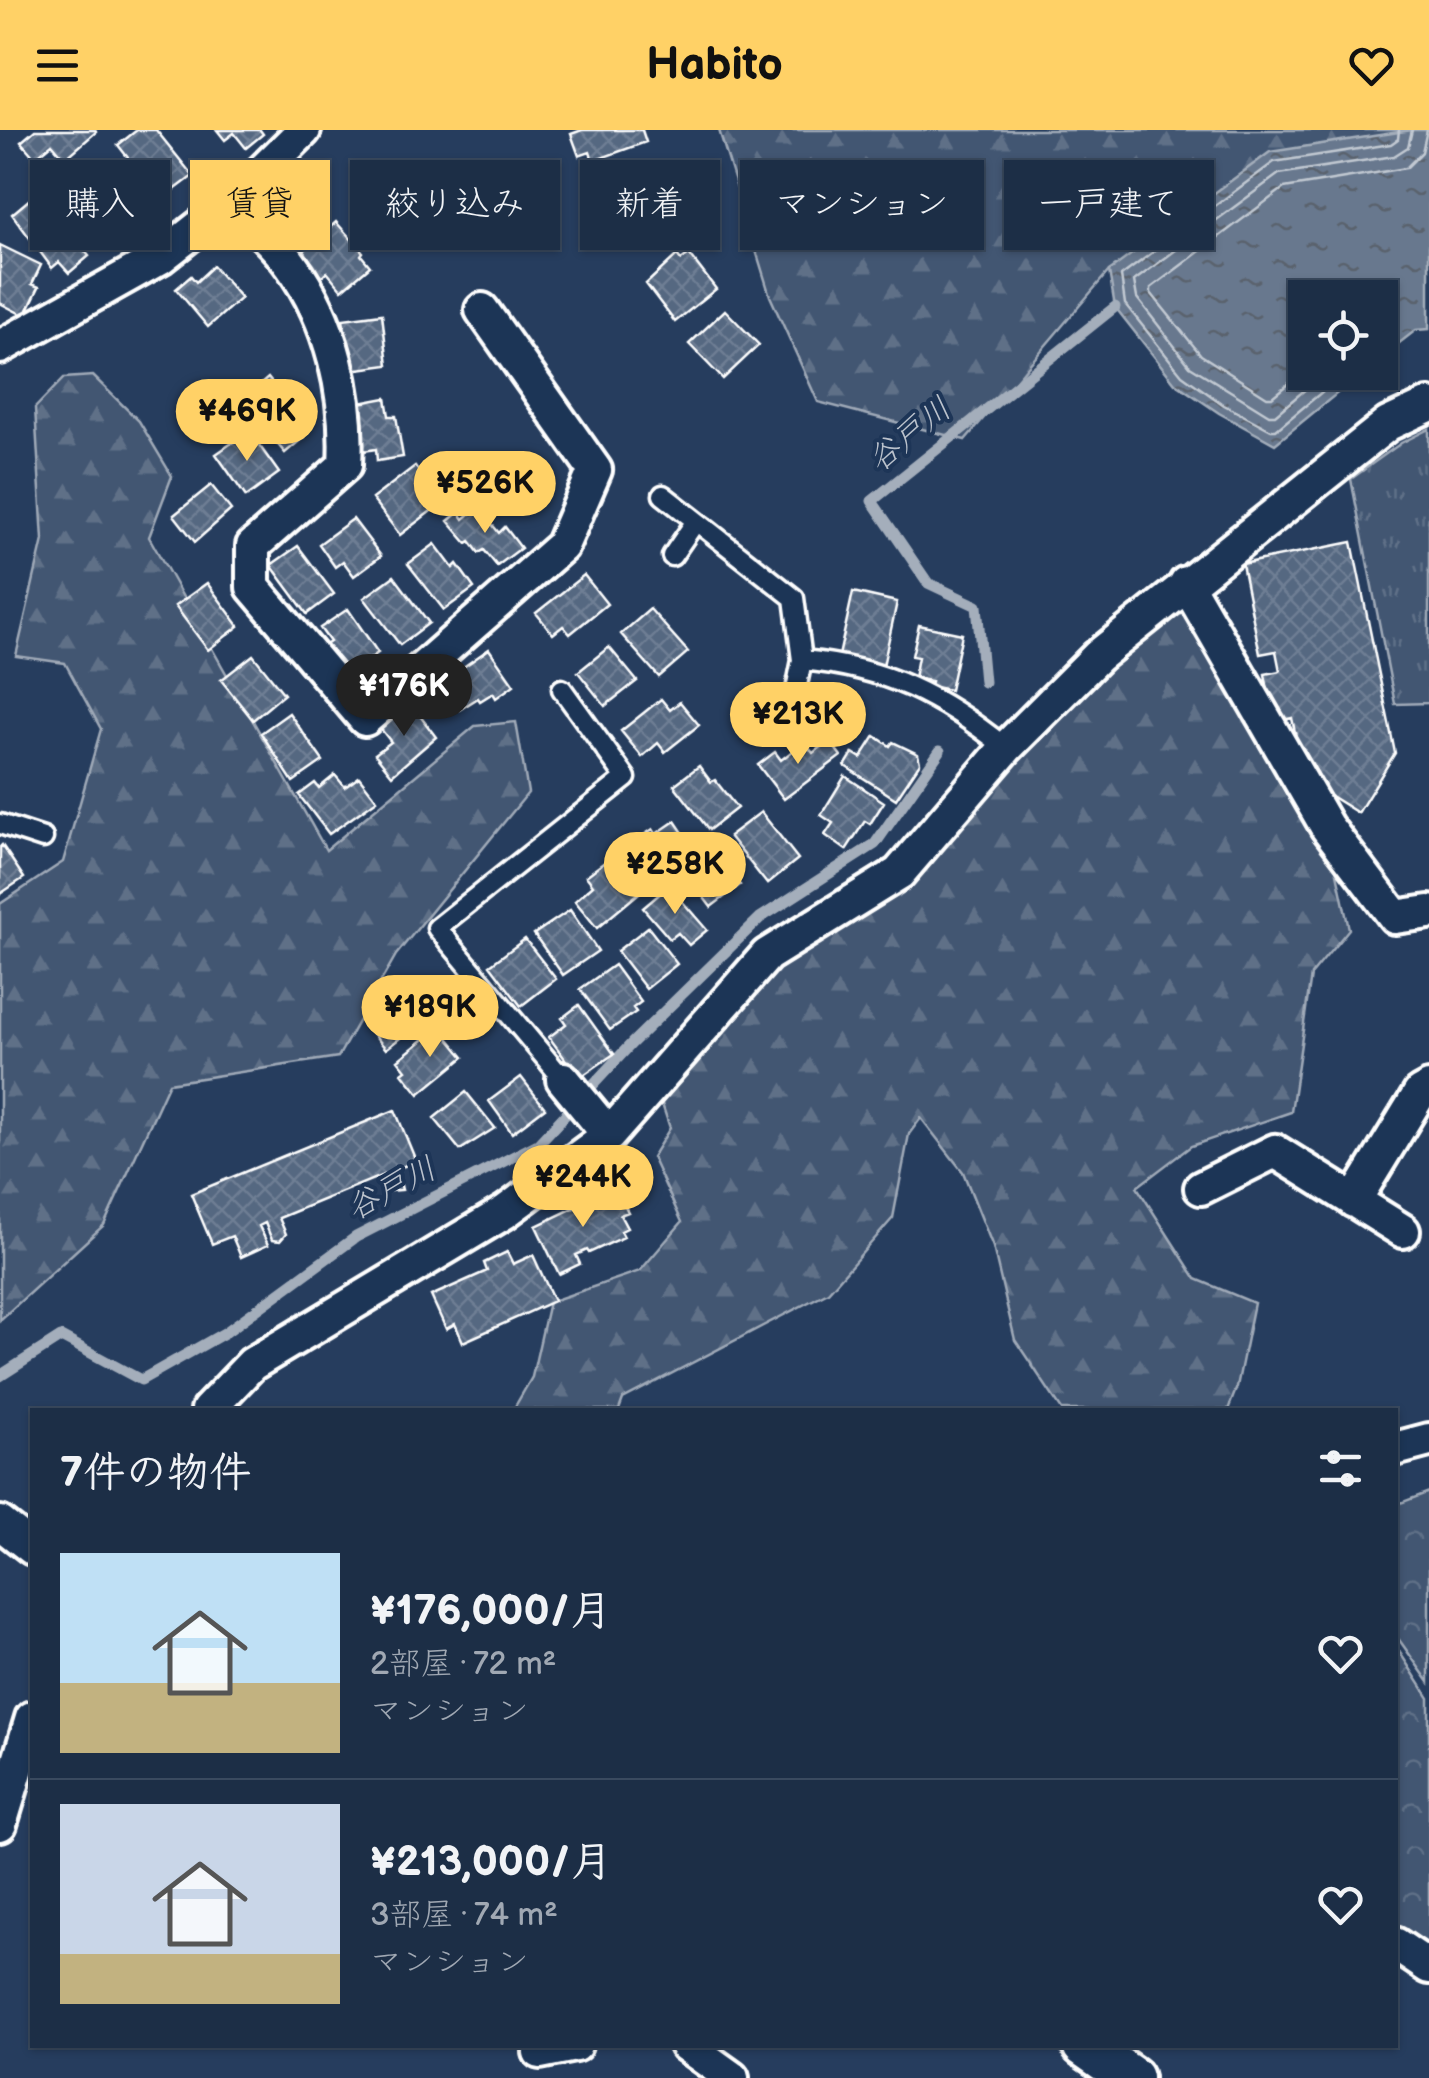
<!DOCTYPE html>
<html lang="ja">
<meta charset="utf-8">
<style>
:root{--surface:#1c2e46;--page:#293a51;--text:#f1f3f6;--muted:#a0a8b3;--line:#3a4a5f;--accent:#ffd166}
body{margin:0;font-family:"Balsamiq Sans","Klee One",sans-serif;background:var(--page);color:var(--text);height:100vh;display:flex;flex-direction:column;font-size:38px;white-space:nowrap}
*{box-sizing:border-box;margin:0}
p{font-size:32px;color:var(--muted)}
.icon{flex:none;width:55px;height:55px;fill:none;stroke:currentColor;stroke-width:2;stroke-linecap:round;stroke-linejoin:round}
.map{position:relative;flex:1;overflow:hidden}
.side{position:absolute;left:30px;top:1278px;width:1368px;height:640px;display:flex;flex-direction:column;background:var(--surface);border-radius:0px;box-shadow:0 2px 8px #0004,0 0 0 2px var(--line)}
.side>*{flex:none}
.guide{position:absolute;left:30px;top:30px;width:1370px;height:90px;display:flex;gap:20px}
.buttons{position:absolute;left:1288px;top:150px;display:grid;gap:20px}
.buttons a{display:grid;place-items:center;width:110px;height:110px;border-radius:0px;background:var(--surface);box-shadow:0 2px 8px #0004,0 0 0 2px var(--line);font-size:50px}
.price{position:absolute;translate:-50% -85px;padding:0 22px;border-radius:35px;background:var(--accent);color:#111;font-size:32px;line-height:65px;filter:drop-shadow(0 2px 5px #0008)}
.price::after{content:'';position:absolute;left:50%;top:60px;width:30px;height:22px;margin-left:-15px;background:inherit;clip-path:polygon(0 0,100% 0,50% 100%)}
.price.selected{background:#222;color:#fff}
ul{padding:0;list-style:none}
li{display:flex;align-items:center;gap:30px;height:250px;padding:0 30px}
li+li{border-top:2px solid var(--line)}
li span{display:grid;place-items:center;flex:none;width:280px;height:200px;border-radius:0px;color:#555}
li>.icon{margin-inline-start:auto}
span .icon{width:120px;height:120px;fill:#fffc;stroke-width:1}
li b{font-size:42px}
h2{display:flex;justify-content:space-between;align-items:center;height:120px;padding:0 30px;font-size:42px}
.pill{padding:0 35px;border-radius:0px;background:var(--surface);box-shadow:0 2px 8px #0004,0 0 0 2px var(--line);font-size:35px;line-height:90px}
.pill.selected{background:var(--accent);color:#111}
header{display:flex;justify-content:space-between;align-items:center;height:130px;padding:0 30px;background:var(--accent);color:#111;font-size:45px;font-weight:800}
.map>svg:first-child{display:block}
</style>
<header><svg class="icon" aria-label="menu" viewBox="0 0 24 24"><path d="M4 6h16M4 12h16M4 18h16"/></svg>Habito<svg class="icon" aria-label="heart" viewBox="0 0 24 24"><path d="M12 20l-8-8c-3-5 5-10 8-4 3-6 11-1 8 4z"/></svg></header>
<div class="map">
<svg width="1429" height="1948" viewBox="0 0 1429 1948">
<defs>
<pattern id="grass-tufts" width="24" height="20" patternUnits="userSpaceOnUse" patternTransform="scale(2.5)"><rect width="24" height="20" fill="#425672"/><path d="M3 7l-1-3M5 7V3M7 7l1-3M15 17l-1-3M17 17v-4M19 17l1-3" fill="none" stroke="#5e6f87"/></pattern>
<pattern id="forest-firs" width="22" height="20" patternUnits="userSpaceOnUse" patternTransform="scale(2.5)"><rect width="22" height="20" fill="#425672"/><path d="M5 1l3.5 6h-7zM16 11l3.5 6h-7z" fill="#5e6f87"/></pattern>
<pattern id="park-crowns" width="20" height="18" patternUnits="userSpaceOnUse" patternTransform="scale(2.5)"><rect width="20" height="18" fill="#425672"/><path d="M2 6a3 3 0 1 1 6 0M12 15a3 3 0 1 1 6 0" fill="none" stroke="#5e6f87"/></pattern>
<pattern id="water-ripples" width="26" height="14" patternUnits="userSpaceOnUse" patternTransform="scale(2.5)"><rect width="26" height="14" fill="#67788e"/><path d="M2 4q2-2 4 0t4 0M15 11q2-2 4 0t4 0" fill="none" stroke="#5a626d"/></pattern>
<pattern id="building-cross-hatch" width="8" height="8" patternUnits="userSpaceOnUse" patternTransform="scale(2.5)"><rect width="8" height="8" fill="#556781"/><path d="M0 0l8 8M0 8l8-8" fill="none" stroke="#6e7e94"/></pattern>
</defs>
<rect width="100%" height="100%" fill="#263d5e"/>
<filter id="ink" filterUnits="userSpaceOnUse"><feTurbulence type="fractalNoise" baseFrequency=".01" numOctaves="2"/><feDisplacementMap in="SourceGraphic" scale="20" xChannelSelector="R" yChannelSelector="G"/><feConvolveMatrix kernelMatrix="1 2 1 2 8 2 1 2 1" color-interpolation-filters="sRGB"/></filter>
<g filter="url(#ink)">
<!-- grass -->
<path fill="url(#grass-tufts)" stroke="#a0aab8" stroke-width="2.5" d="M 1429,299 L 1429,573 L 1395,574 L 1351,349 L 1401,313 Z"/>
<!-- forest -->
<path fill="url(#forest-firs)" stroke="#a0aab8" stroke-width="2.5" d="M 719,0 L 1412,0 L 1109,141 L 965,310 L 818,272 L 770,166 Z
M 93,246 L 139,291 L 172,346 L 149,407 L 326,720 L 475,596 L 516,592 L 528,663 L 396,825 L 338,927 L 169,953 L 104,1095 L 0,1190 L 0,774 L 63,732 L 101,599 L 65,533 L 16,526 L 43,410 L 35,278 L 64,248 Z
M 1186,453 L 1327,697 L 1349,799 L 1311,845 L 1291,982 L 1191,1016 L 1137,1057 L 1196,1149 L 1254,1173 L 1237,1257 L 1228,1280 L 1062,1280 L 1015,1210 L 993,1117 L 963,1042 L 921,988 L 909,1004 L 893,1088 L 828,1162 L 623,1269 L 619,1280 L 513,1280 L 532,1247 L 549,1172 L 640,1141 L 682,1092 L 652,1027 L 670,998 L 655,953 L 767,825 L 899,743 Z"/>
<!-- park -->
<path fill="url(#park-crowns)" stroke="#a0aab8" stroke-width="2.5" d="M 1429,1362 L 1429,1552 L 1395,1504 L 1395,1375 Z
M 1395,1515 L 1429,1568 L 1429,1831 L 1395,1809 Z"/>
<!-- water -->
<path fill="url(#water-ripples)" stroke="#a4aebb" stroke-width="2.5" d="M 1412,0 L 1429,0 L 1429,199 L 1416,200 L 1380,228 L 1380,168 L 1305,168 L 1305,242 L 1362,243 L 1275,314 L 1219,283 L 1175,253 L 1115,177 L 1109,141 L 1270,22 Z"/>
<g fill="none" stroke-linecap="round" stroke-linejoin="round">
<!-- shore -->
<path stroke="#c2c9d2" stroke-width="2.5" d="M 1305,240 L 1272,267 L 1267,267 L 1201,225 L 1151,163 L 1151,158 L 1284,58 L 1406,38 L 1422,22 L 1427,0
M 1326,242 L 1275,285 L 1269,285 L 1190,236 L 1137,168 L 1134,151 L 1279,44 L 1394,26 L 1408,17 L 1412,0
M 1346,242 L 1276,300 L 1271,300 L 1224,275 L 1182,245 L 1125,174 L 1121,146 L 1274,32 L 1391,14 L 1398,9 L 1399,0"/>
<!-- stream -->
<path stroke="#a4aebb" stroke-width="11" d="M 984,552 L 977,476 L 928,453 L 872,371 L 1115,177
M 0,1246 L 61,1207 L 141,1250 L 226,1202 L 356,1107 L 538,1014 L 632,913 L 760,788 L 875,714 L 940,621"/>
</g>
<!-- building -->
<path fill="url(#building-cross-hatch)" stroke="#fff" stroke-width="2.5" d="M 35,0 L 95,0 L 96,2 L 65,29 L 52,14 L 35,28 L 21,12 Z
M 137,0 L 156,0 L 193,46 L 161,70 L 118,15 Z
M 217,0 L 260,0 L 263,4 L 246,18 L 234,3 L 225,10 Z
M 582,0 L 642,0 L 646,12 L 593,31 L 590,22 L 579,26 L 571,4 Z
M 634,41 L 638,55 L 660,48 L 672,92 L 624,106 L 616,76 L 600,80 L 593,52 Z
M 290,58 L 325,92 L 302,114 L 297,109 L 289,117 L 261,87 Z
M 37,63 L 89,126 L 69,143 L 59,132 L 52,138 L 12,84 Z
M 336,92 L 363,122 L 361,125 L 370,136 L 342,160 L 327,142 L 318,151 L 297,127 Z
M 0,115 L 41,135 L 32,154 L 39,157 L 25,186 L 0,173 Z
M 689,124 L 716,159 L 675,192 L 646,154 L 677,125 L 681,130 Z
M 213,136 L 241,168 L 208,197 L 176,159 L 191,146 L 196,152 Z
M 725,180 L 759,215 L 723,249 L 689,214 Z
M 382,184 L 388,235 L 350,240 L 343,189 Z
M 268,248 L 305,293 L 298,299 L 304,307 L 285,323 L 241,271 Z
M 386,268 L 389,286 L 396,286 L 403,327 L 377,331 L 376,319 L 357,322 L 349,275 Z
M 249,301 L 279,343 L 246,367 L 216,324 Z
M 415,336 L 423,347 L 429,343 L 448,368 L 400,405 L 372,369 Z
M 211,355 L 231,380 L 195,412 L 174,385 Z
M 478,377 L 499,403 L 505,397 L 521,418 L 497,436 L 484,420 L 479,423 L 470,411 L 467,413 L 448,391 L 459,382 L 464,389 Z
M 353,389 L 381,426 L 354,446 L 343,431 L 335,437 L 319,414 Z
M 1352,412 L 1395,623 L 1358,683 L 1305,650 L 1292,588 L 1274,592 L 1265,544 L 1280,541 L 1276,521 L 1260,524 L 1242,434 Z
M 435,414 L 453,438 L 457,434 L 474,458 L 444,480 L 408,434 Z
M 298,416 L 334,464 L 307,484 L 271,435 Z
M 584,445 L 607,474 L 570,504 L 563,496 L 553,504 L 536,483 Z
M 394,446 L 429,493 L 400,515 L 364,468 Z
M 207,453 L 239,496 L 208,520 L 175,476 Z
M 853,462 L 897,472 L 883,536 L 839,526 Z
M 348,479 L 378,523 L 344,546 L 324,516 L 330,512 L 320,498 Z
M 650,479 L 688,522 L 659,547 L 621,504 Z
M 919,495 L 962,504 L 950,560 L 930,556 L 931,551 L 914,548 L 918,527 L 912,526 Z
M 609,517 L 637,551 L 605,576 L 578,542 Z
M 489,519 L 514,555 L 496,568 L 493,563 L 480,571 L 478,568 L 459,580 L 449,567 L 445,570 L 435,557 Z
M 253,525 L 284,564 L 253,590 L 221,550 Z
M 661,569 L 670,580 L 680,572 L 699,595 L 665,622 L 658,613 L 642,627 L 621,601 Z
M 411,574 L 436,607 L 392,645 L 375,624 L 391,612 L 380,598 Z
M 289,583 L 323,631 L 293,652 L 261,603 Z
M 875,606 L 890,616 L 893,612 L 918,624 L 920,633 L 896,669 L 845,636 L 853,623 L 861,628 Z
M 829,610 L 841,626 L 784,669 L 758,635 L 775,622 L 781,630 L 804,612 L 813,623 Z
M 699,636 L 711,652 L 715,650 L 737,678 L 709,700 L 674,655 Z
M 335,645 L 345,657 L 359,647 L 377,670 L 329,704 L 299,665 L 315,653 L 319,658 Z
M 845,646 L 884,672 L 870,694 L 865,691 L 846,720 L 825,705 L 833,693 L 821,685 Z
M 761,682 L 798,729 L 767,754 L 729,706 Z
M 675,691 L 692,716 L 643,750 L 627,726 L 635,721 L 630,714 L 653,699 L 656,704 Z
M 2,715 L 24,748 L 0,764 L 0,717 Z
M 707,721 L 712,728 L 717,725 L 740,755 L 711,777 L 683,740 Z
M 610,728 L 639,763 L 597,798 L 575,771 L 593,755 L 586,746 Z
M 669,756 L 707,800 L 689,815 L 678,803 L 670,809 L 643,778 Z
M 570,780 L 598,821 L 563,845 L 534,804 Z
M 648,797 L 677,834 L 646,859 L 617,821 Z
M 525,809 L 556,849 L 521,876 L 490,835 Z
M 614,835 L 641,872 L 633,878 L 636,882 L 610,900 L 580,859 Z
M 409,852 L 432,883 L 386,919 L 372,902 L 376,898 L 366,886 Z
M 579,875 L 614,924 L 579,948 L 549,907 L 566,894 L 562,888 Z
M 439,897 L 464,927 L 419,964 L 402,943 L 406,940 L 398,930 Z
M 521,947 L 545,978 L 512,1003 L 489,971 Z
M 466,962 L 495,998 L 460,1020 L 434,988 Z
M 395,980 L 416,1031 L 397,1039 L 402,1060 L 390,1061 L 383,1045 L 279,1088 L 286,1104 L 280,1111 L 272,1110 L 265,1093 L 259,1096 L 268,1115 L 241,1127 L 232,1106 L 212,1114 L 191,1064 Z
M 605,1063 L 608,1070 L 619,1064 L 628,1082 L 620,1085 L 627,1098 L 621,1101 L 624,1107 L 589,1123 L 587,1120 L 576,1125 L 580,1134 L 559,1144 L 536,1096 Z
M 507,1122 L 513,1134 L 533,1125 L 554,1171 L 463,1212 L 455,1194 L 446,1199 L 431,1166 L 487,1141 L 484,1133 Z"/>
<g fill="none" stroke-linecap="round" stroke-linejoin="round">
<defs>
<path id="service" d="M 663,365 L 794,468 L 802,530 L 794,570
M 672,426 L 696,391
M 802,530 C 887,538 940,565 1006,618
M 562,559 L 626,648 L 437,798 L 563,949
M 0,694 L 43,708"/>
<path id="minor" d="M 231,72 C 251,92 275,112 291,135 C 332,191 349,266 345,335 L 253,416 L 253,457 L 365,589 L 562,416 L 595,340 L 482,180
M 0,217 L 161,127 L 231,72 L 304,0
M 1186,453 L 1327,697 L 1395,787 L 1429,782
M 563,949 L 609,1005
M 1201,1058 L 1275,1021 L 1403,1101
M 1354,1071 L 1420,963 L 1429,958
M 208,1280 L 252,1234 L 505,1082 L 609,1005 L 767,825 L 899,743 L 1006,618 L 1098,526 L 1388,294 L 1429,275
M 1395,1319 L 1429,1310
M 0,1393 L 32,1418
M 0,1694 L 32,1588
M 1395,1814 L 1429,1837
M 686,1915 L 732,1948
M 540,1922 L 575,1915"/>
<path id="tertiary" d="M 1084,1915 L 1131,1948"/>
</defs>
<!-- service casing -->
<use href="#service" stroke="#fff" stroke-width="25"/>
<!-- minor casing -->
<use href="#minor" stroke="#fff" stroke-width="40"/>
<!-- tertiary casing -->
<use href="#tertiary" stroke="#fff" stroke-width="50"/>
<!-- service -->
<use href="#service" stroke="#1d3557" stroke-width="18"/>
<!-- minor -->
<use href="#minor" stroke="#1d3557" stroke-width="32"/>
<!-- tertiary -->
<use href="#tertiary" stroke="#1d3557" stroke-width="42"/>
</g>
</g>
<g text-anchor="middle" dominant-baseline="central" stroke-width="8" stroke-linejoin="round" paint-order="stroke">
<!-- water labels -->
<g font-size="32" font-style="italic" fill="#bbc2cc" stroke="#1d3557">
<text transform="translate(910 305) rotate(-39)">谷戸川</text>
<text transform="translate(392 1059) rotate(-28)">谷戸川</text>
</g>
</g>
</svg>
<div class="buttons">
<a><svg class="icon" aria-label="locate" viewBox="0 0 24 24"><circle cx="12" cy="12" r="6"/><path d="M12 2v4M12 18v4M2 12h4M18 12h4"/></svg></a>
</div>
<b class="price" style="left:247px;top:334px">¥469K</b>
<b class="price" style="left:485px;top:406px">¥526K</b>
<b class="price selected" style="left:404px;top:609px">¥176K</b>
<b class="price" style="left:798px;top:637px">¥213K</b>
<b class="price" style="left:675px;top:787px">¥258K</b>
<b class="price" style="left:430px;top:930px">¥189K</b>
<b class="price" style="left:583px;top:1100px">¥244K</b>
<div class="guide">
<a class="pill">購入</a>
<a class="pill selected">賃貸</a>
<a class="pill">絞り込み</a>
<a class="pill">新着</a>
<a class="pill">マンション</a>
<a class="pill">一戸建て</a>
</div>
<section class="side">
<h2>7件の物件<svg class="icon" aria-label="filters" viewBox="0 0 24 24"><path d="M4 7h16M4 17h16"/><circle cx="9" cy="7" r="2"/><circle cx="15" cy="17" r="2"/></svg></h2>
<ul>
<li><span style="background:linear-gradient(#bfe0f5 65%,#c2b280 0)"><svg class="icon" aria-label="home" viewBox="0 0 24 24"><path d="M3 11l9-7 9 7M6 9v11h12V9"/></svg></span><div><b>¥176,000/月</b><p>2部屋 · 72 m²</p><p>マンション</p></div><svg class="icon" aria-label="heart" viewBox="0 0 24 24"><path d="M12 20l-8-8c-3-5 5-10 8-4 3-6 11-1 8 4z"/></svg></li>
<li><span style="background:linear-gradient(#c9d6e8 75%,#c2b280 0)"><svg class="icon" aria-label="home" viewBox="0 0 24 24"><path d="M3 11l9-7 9 7M6 9v11h12V9"/></svg></span><div><b>¥213,000/月</b><p>3部屋 · 74 m²</p><p>マンション</p></div><svg class="icon" aria-label="heart" viewBox="0 0 24 24"><path d="M12 20l-8-8c-3-5 5-10 8-4 3-6 11-1 8 4z"/></svg></li>
</ul>
</section>
</div>
